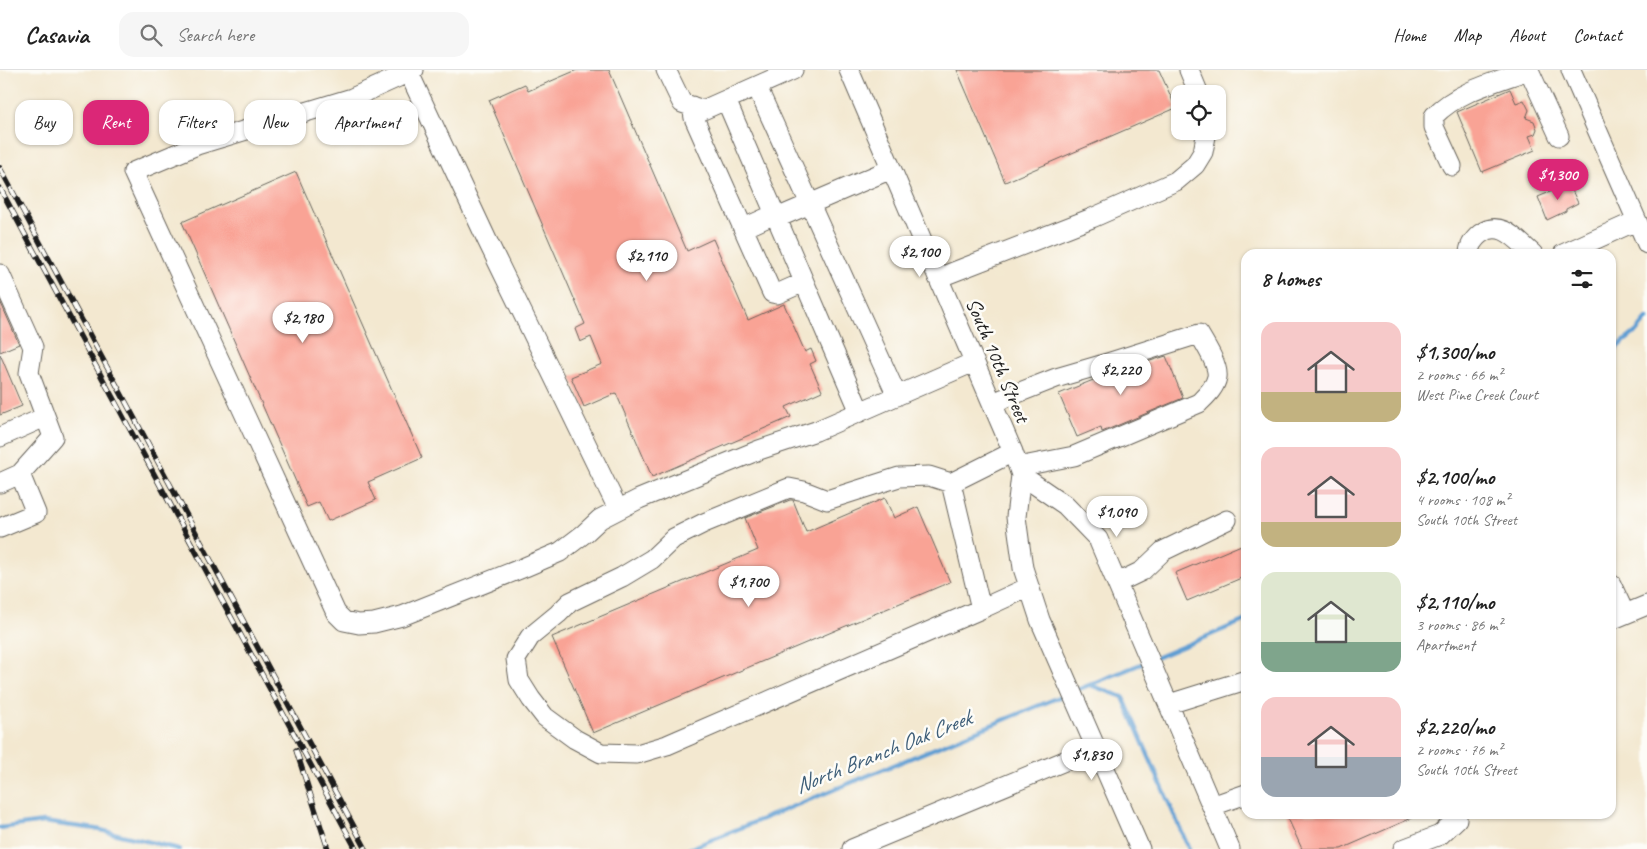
<!DOCTYPE html>
<meta charset="utf-8">
<style>
:root{--surface:#fff;--page:#f6f6f6;--text:#222;--muted:#767676;--line:#e0e0e0;--accent:#db2777}
body{margin:0;font-family:Caveat,sans-serif;background:var(--page);color:var(--text);height:100vh;display:flex;flex-direction:column;font-size:19px;white-space:nowrap}
*{box-sizing:border-box;margin:0}
p{font-size:16px;color:var(--muted)}
.icon{flex:none;width:28px;height:28px;fill:none;stroke:currentColor;stroke-width:2;stroke-linecap:round;stroke-linejoin:round}
.map{position:relative;flex:1;overflow:hidden}
.panel{position:absolute;left:1241px;top:179px;width:375px;height:570px;display:flex;flex-direction:column;background:var(--surface);border-radius:15px;box-shadow:0 1px 4px #0004}
.panel>*{flex:none}
.guide{position:absolute;left:15px;top:30px;width:475px;height:45px;display:flex;gap:10px}
.buttons{position:absolute;left:1171px;top:15px;display:grid;gap:10px}
.buttons a{display:grid;place-items:center;width:55px;height:55px;border-radius:10px;background:var(--surface);box-shadow:0 1px 4px #0004;font-size:25px}
.price{position:absolute;translate:-50% -42px;padding:0 11px;border-radius:18px;background:#fff;color:#222;font-size:16px;line-height:32px;filter:drop-shadow(0 1px 2px #0008)}
.price::after{content:'';position:absolute;left:50%;top:30px;width:15px;height:11px;margin-left:-8px;background:inherit;clip-path:polygon(0 0,100% 0,50% 100%)}
.price.on{background:var(--accent);color:#fff}
ul{padding:0;list-style:none}
li{display:flex;align-items:center;gap:15px;height:125px;padding:0 20px}
li span{display:grid;place-items:center;flex:none;width:140px;height:100px;border-radius:15px;color:#555}
li>.icon{margin-inline-start:auto}
span .icon{width:60px;height:60px;fill:#fffc;stroke-width:1}
li b{font-size:21px}
h2{display:flex;justify-content:space-between;align-items:center;height:60px;padding:0 20px;font-size:21px}
.pill{padding:0 18px;border-radius:15px;background:var(--surface);box-shadow:0 1px 4px #0004;font-size:18px;line-height:45px}
.pill.on{background:var(--accent);color:#fff}
header{display:flex;align-items:center;gap:30px;box-sizing:border-box;height:70px;padding:0 25px;background:var(--surface);border-bottom:1px solid var(--line)}
header strong{font-size:24px}
nav{display:flex;gap:28px;margin-inline-start:auto;font-size:18px}
.search{width:350px;height:45px;background:var(--page);display:flex;align-items:center;gap:12px;box-sizing:border-box;padding:0 18px;border-radius:15px;color:var(--muted);font-size:19px}
.map>svg:first-child{display:block}
</style>
<header>
<strong>Casavia</strong>
<div class="search"><svg class="icon" aria-label="search" viewBox="0 0 24 24"><circle cx="10" cy="10" r="6"/><path d="M15 15l6 6"/></svg>Search here</div>
<nav><a>Home</a><a>Map</a><a>About</a><a>Contact</a></nav>
</header>
<div class="map">
<svg width="1647" height="779" viewBox="0 0 1647 779">
<rect width="100%" height="100%" fill="#fdfcf7"/>
<filter id="ink" filterUnits="userSpaceOnUse"><feTurbulence type="fractalNoise" baseFrequency=".02" numOctaves="2"/><feDisplacementMap in="SourceGraphic" scale="10" xChannelSelector="R" yChannelSelector="G"/><feConvolveMatrix kernelMatrix="1 2 1 2 8 2 1 2 1" color-interpolation-filters="sRGB"/></filter>
<filter id="wash" filterUnits="userSpaceOnUse"><feTurbulence type="fractalNoise" baseFrequency=".0096" numOctaves="4" result="noise"/><feDisplacementMap in="SourceGraphic" scale="20" xChannelSelector="R" yChannelSelector="G"/><feGaussianBlur stdDeviation="1.12" result="paint"/><feColorMatrix in="noise" values="0 0 0 0 0 0 0 0 0 0 0 0 0 0 0 0 0 1.4 0 .05"/><feComposite in="paint" operator="in"/></filter>
<g filter="url(#wash)">
<rect width="100%" height="100%" fill="#f3e8d0"/>
<g fill="none" stroke-linecap="round" stroke-linejoin="round">
<!-- stream -->
<path stroke="#619fd3" stroke-width="4.5" d="M 1611,282 L 1637,261 L 1647,249
M 1153,589 L 1246,550
M 1090,615 L 1123,627 L 1189,779
M 1077,620 L 1146,592
M 0,758 L 43,752 L 96,759 L 179,779
M 689,779 L 1067,624"/>
</g>
<g id="blocks">
<!-- building -->
<path fill="#f9a395" d="M 577,0 L 609,0 L 687,181 L 713,169 L 748,250 L 784,234 L 805,282 L 811,279 L 816,291 L 810,294 L 822,321 L 786,337 L 791,347 L 652,407 L 616,323 L 584,337 L 571,307 L 602,294 L 591,267 L 580,272 L 575,259 L 585,254 L 489,30 L 525,14 L 528,21 Z
M 957,0 L 1159,0 L 1176,38 L 1005,112 Z
M 1510,19 L 1516,33 L 1524,30 L 1529,40 L 1526,48 L 1534,51 L 1537,59 L 1535,64 L 1529,66 L 1535,80 L 1482,102 L 1457,42 Z
M 296,102 L 422,388 L 368,412 L 376,430 L 328,451 L 319,432 L 307,437 L 182,152 Z
M 1569,114 L 1578,133 L 1566,139 L 1566,141 L 1547,150 L 1538,127 Z
M 0,231 L 19,274 L 0,282 Z
M 0,284 L 22,336 L 0,345 Z
M 1166,286 L 1183,328 L 1102,362 L 1101,357 L 1077,367 L 1059,324 L 1103,306 Z
M 885,428 L 894,448 L 918,437 L 950,512 L 593,663 L 552,567 L 758,480 L 745,448 L 790,430 L 793,430 L 806,462 Z
M 1246,473 L 1246,506 L 1187,531 L 1175,503 Z
M 1286,744 L 1421,744 L 1341,779 L 1302,779 Z"/>
</g>
</g>
<g filter="url(#ink)">
<use href="#blocks" fill-opacity="0" stroke="#67635b" stroke-width="1"/>
<g fill="none" stroke-linecap="round" stroke-linejoin="round">
<defs>
<path id="minor" d="M 414,0 L 352,28 L 197,75 L 133,102 L 336,543 L 344,551 L 359,554 L 374,553 L 402,546 L 525,497 L 560,482 L 585,463 L 600,449 L 639,429 L 759,380 L 816,361 L 974,292
M 666,0 L 682,33 L 703,40 L 793,0
M 849,0 L 1013,382 L 1021,405 L 1016,447 L 1023,498 L 1040,550 L 1140,779
M 1189,0 L 1199,24
M 1529,0 L 1559,66
M 1571,0 L 1647,174
M 409,3 L 487,170 L 618,439
M 757,17 L 897,326
M 726,30 L 860,342
M 692,36 L 694,48 L 772,223 L 777,224 L 804,212
M 1452,96 L 1434,57 L 1434,46 C 1458,21 1496,12 1528,0
M 777,148 L 891,99
M 744,158 L 775,144
M 1469,184 C 1469,175 1474,169 1480,164 C 1502,148 1518,172 1533,184
M 1563,184 L 1636,151
M 0,204 L 33,277 L 29,303 L 53,367 L 20,404
M 938,208 L 1092,148 L 1176,111 L 1195,95 L 1203,82 L 1207,61
M 992,333 L 1056,308 L 1104,294 L 1199,264 C 1205,274 1219,296 1217,307 C 1215,318 1206,326 1199,333 L 1074,386 L 1018,397
M 0,367 L 45,347
M 1013,382 L 951,413 L 981,539 L 1029,517
M 1021,405 L 1065,435 L 1098,469 L 1230,779
M 0,413 L 20,404 L 36,443 L 0,458
M 951,413 L 929,406 L 899,407 L 827,430 L 804,421 L 789,418 L 704,453 L 674,468 L 652,489 L 622,507 L 570,532 L 558,544 L 530,567 L 516,589 L 519,610 L 531,629 L 545,647 L 575,669 L 601,683 L 637,684 L 667,675 L 981,539
M 1117,513 L 1142,501 L 1163,481 L 1227,450
M 1611,514 L 1625,544
M 1611,550 L 1647,535
M 1169,634 L 1246,610
M 1212,736 L 1246,724
M 852,779 L 1096,678
M 1403,779 L 1440,765 L 1457,749 L 1457,744"/>
</defs>
<!-- minor casing -->
<use href="#minor" stroke="#67635b" stroke-width="21"/>
<!-- minor -->
<use href="#minor" stroke="#fff" stroke-width="19"/>
<defs>
<path id="rail" d="M 0,98 L 366,779
M 0,118 L 356,779
M 296,680 L 328,779"/>
</defs>
<!-- rail casing -->
<use href="#rail" stroke="#1c1c1c" stroke-width="5.5"/>
<!-- rail -->
<use href="#rail" stroke="#fdfcf7" stroke-width="4" stroke-dasharray="11" stroke-linecap="butt"/>
</g>
</g>
<g text-anchor="middle" dominant-baseline="central" stroke-width="5" stroke-linejoin="round" paint-order="stroke">
<!-- street labels -->
<g font-size="21" fill="#1c1c1c" stroke="#fdfcf7">
<text transform="translate(998 290) rotate(67)">South 10th Street</text>
</g>
<!-- water labels -->
<g font-size="22" font-style="italic" fill="#3e5e78" stroke="#fdfcf7">
<text transform="translate(883 682) rotate(-22)">North Branch Oak Creek</text>
</g>
</g>
</svg>
<div class="buttons">
<a><svg class="icon" aria-label="locate" viewBox="0 0 24 24"><circle cx="12" cy="12" r="6"/><path d="M12 2v4M12 18v4M2 12h4M18 12h4"/></svg></a>
</div>
<b class="price on" style="left:1558px;top:131px">$1,300</b>
<b class="price" style="left:920px;top:208px">$2,100</b>
<b class="price" style="left:647px;top:212px">$2,110</b>
<b class="price" style="left:303px;top:274px">$2,180</b>
<b class="price" style="left:1121px;top:326px">$2,220</b>
<b class="price" style="left:1117px;top:468px">$1,090</b>
<b class="price" style="left:749px;top:538px">$1,700</b>
<b class="price" style="left:1092px;top:711px">$1,830</b>
<div class="guide">
<a class="pill">Buy</a>
<a class="pill on">Rent</a>
<a class="pill">Filters</a>
<a class="pill">New</a>
<a class="pill">Apartment</a>
</div>
<section class="panel">
<h2>8 homes<svg class="icon" aria-label="filters" viewBox="0 0 24 24"><path d="M4 7h16M4 17h16"/><circle cx="9" cy="7" r="2"/><circle cx="15" cy="17" r="2"/></svg></h2>
<ul>
<li><span style="background:linear-gradient(#f6c9c9 70%,#c2b280 0)"><svg class="icon" aria-label="home" viewBox="0 0 24 24"><path d="M3 11l9-7 9 7M6 9v11h12V9"/></svg></span><div><b>$1,300/mo</b><p>2 rooms · 66 m²</p><p>West Pine Creek Court</p></div></li>
<li><span style="background:linear-gradient(#f6c9c9 75%,#c2b280 0)"><svg class="icon" aria-label="home" viewBox="0 0 24 24"><path d="M3 11l9-7 9 7M6 9v11h12V9"/></svg></span><div><b>$2,100/mo</b><p>4 rooms · 108 m²</p><p>South 10th Street</p></div></li>
<li><span style="background:linear-gradient(#dfe7d0 70%,#7fa58c 0)"><svg class="icon" aria-label="home" viewBox="0 0 24 24"><path d="M3 11l9-7 9 7M6 9v11h12V9"/></svg></span><div><b>$2,110/mo</b><p>3 rooms · 86 m²</p><p>Apartment</p></div></li>
<li><span style="background:linear-gradient(#f6c9c9 60%,#9aa5b1 0)"><svg class="icon" aria-label="home" viewBox="0 0 24 24"><path d="M3 11l9-7 9 7M6 9v11h12V9"/></svg></span><div><b>$2,220/mo</b><p>2 rooms · 76 m²</p><p>South 10th Street</p></div></li>
</ul>
</section>
</div>
